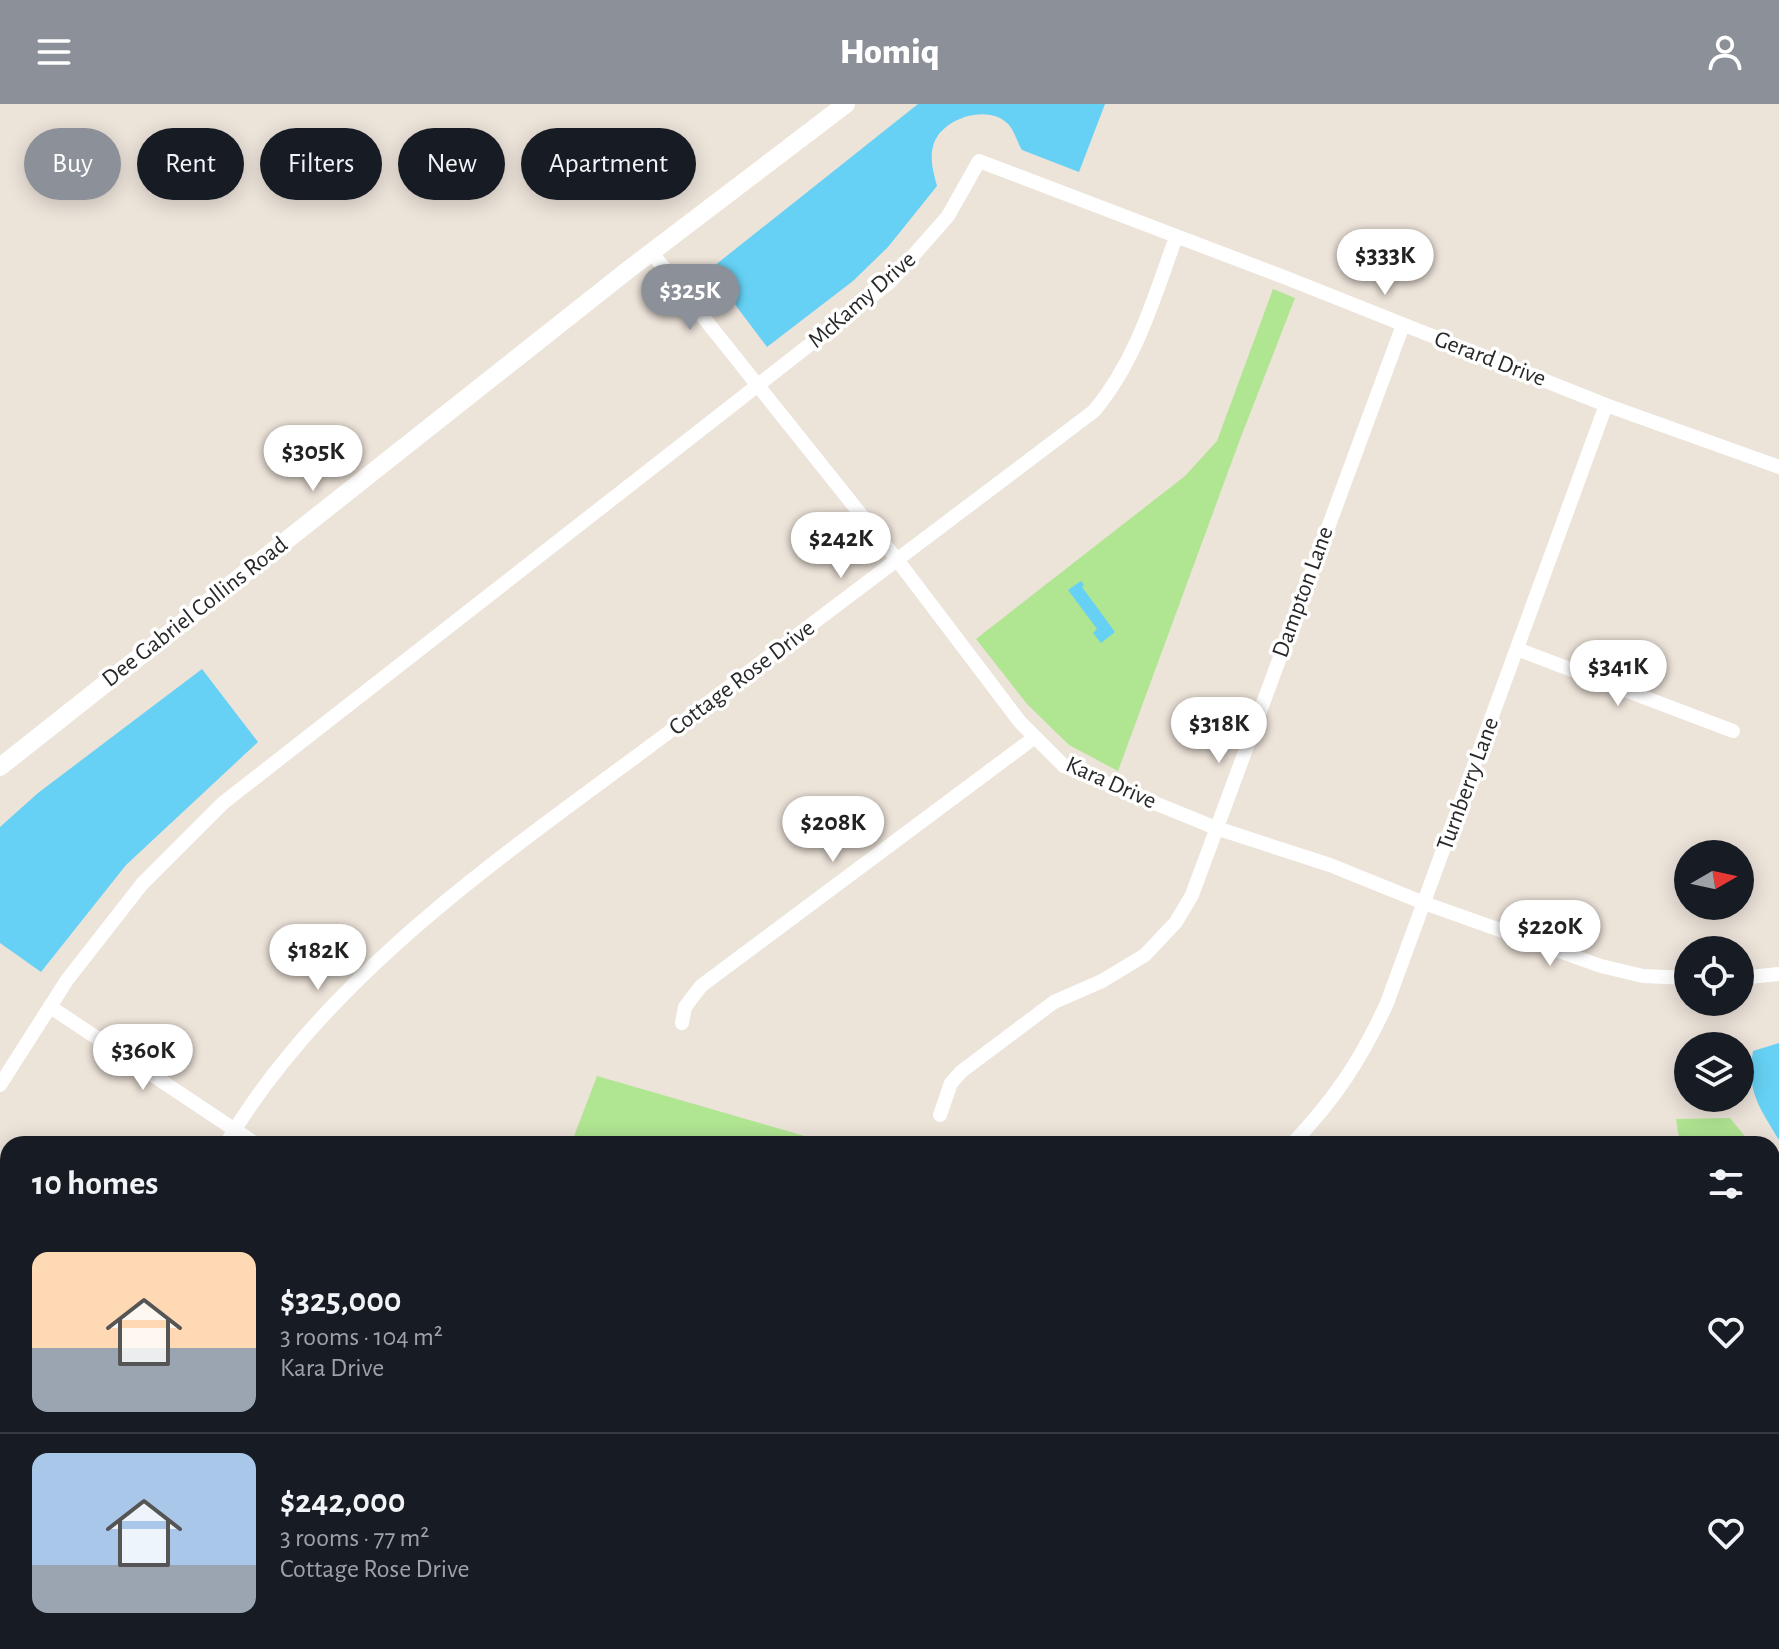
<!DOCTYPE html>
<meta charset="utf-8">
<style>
:root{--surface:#171b24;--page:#242831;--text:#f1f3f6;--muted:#9ea1a6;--line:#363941;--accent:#8c9099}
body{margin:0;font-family:"Alegreya Sans",sans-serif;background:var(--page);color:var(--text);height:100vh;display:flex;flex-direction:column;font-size:30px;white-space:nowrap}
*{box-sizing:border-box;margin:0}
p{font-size:26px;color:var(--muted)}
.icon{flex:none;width:44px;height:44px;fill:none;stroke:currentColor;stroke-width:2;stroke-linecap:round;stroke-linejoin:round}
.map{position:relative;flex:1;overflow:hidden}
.drawer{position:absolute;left:0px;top:1032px;width:1780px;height:514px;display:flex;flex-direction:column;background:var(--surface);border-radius:24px 24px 0 0;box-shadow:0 4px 20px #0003}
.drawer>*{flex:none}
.banner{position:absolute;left:24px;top:24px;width:800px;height:72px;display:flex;gap:16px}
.needle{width:52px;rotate:81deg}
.controls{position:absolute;left:1674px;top:736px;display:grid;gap:16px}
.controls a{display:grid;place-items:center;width:80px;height:80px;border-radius:50%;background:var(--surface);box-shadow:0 4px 20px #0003;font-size:40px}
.price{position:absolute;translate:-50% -68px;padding:0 18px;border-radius:28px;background:#fff;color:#222;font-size:26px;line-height:52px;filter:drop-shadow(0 2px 4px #0008)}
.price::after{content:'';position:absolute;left:50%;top:48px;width:24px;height:18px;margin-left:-12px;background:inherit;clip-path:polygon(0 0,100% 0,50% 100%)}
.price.active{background:var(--accent);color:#fff}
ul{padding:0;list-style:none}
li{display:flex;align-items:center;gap:24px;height:200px;padding:0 32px}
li+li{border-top:2px solid var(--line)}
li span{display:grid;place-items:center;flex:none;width:224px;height:160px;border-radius:16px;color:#555}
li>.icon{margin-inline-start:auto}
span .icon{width:96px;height:96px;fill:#fffc;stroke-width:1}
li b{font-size:34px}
h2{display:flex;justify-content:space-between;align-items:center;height:96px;padding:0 32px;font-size:34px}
.chip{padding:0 28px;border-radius:36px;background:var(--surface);box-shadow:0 4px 20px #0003;font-size:28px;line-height:72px}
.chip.active{background:var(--accent);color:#fff}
header{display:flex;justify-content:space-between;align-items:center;height:104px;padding:0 32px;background:var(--accent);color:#fff;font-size:36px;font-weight:800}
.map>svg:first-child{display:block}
</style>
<header><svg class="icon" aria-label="menu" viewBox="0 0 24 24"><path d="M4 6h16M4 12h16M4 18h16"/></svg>Homiq<svg class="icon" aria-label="person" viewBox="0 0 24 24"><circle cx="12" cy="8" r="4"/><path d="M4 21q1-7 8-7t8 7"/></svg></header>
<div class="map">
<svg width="1779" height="1545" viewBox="0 0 1779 1545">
<rect width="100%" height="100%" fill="#ece3d9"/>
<!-- green -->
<path fill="#b0e592" d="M 1273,185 L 1295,194 L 1239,338 L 1118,667 L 1069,641 L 1027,600 L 976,535 L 1185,372 L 1217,337 Z
M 597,972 L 832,1040 L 571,1040 Z
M 1730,1014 L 1751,1040 L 1680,1040 L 1676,1015 Z
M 1772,1065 L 1779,1074 L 1779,1545 L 1413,1545 L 1412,1538 L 1772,1538 Z
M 382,1538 L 1123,1538 L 1120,1545 L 379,1545 Z"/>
<!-- water -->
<path fill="#66d1f4" d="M 918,0 L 1105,0 L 1079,68 L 1022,46 C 1017,38 1014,25 1007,19 C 987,0 943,14 934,39 C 929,54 933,67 937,82 L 888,143 L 853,177 L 767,243 L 709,166 Z
M 1081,477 L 1084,481 L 1082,483 L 1115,528 L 1101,539 L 1093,529 L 1097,525 L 1068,486 Z
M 202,565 L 258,638 L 126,761 L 41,868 L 0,839 L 0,723 L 38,689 Z
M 1779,939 L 1779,1036 C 1759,1003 1746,987 1753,947 Z"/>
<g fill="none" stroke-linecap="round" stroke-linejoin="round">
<!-- river -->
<path stroke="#66d1f4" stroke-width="32" d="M 1772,1469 L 1779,1469
M 1556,1545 L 1559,1538"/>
<!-- service -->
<path stroke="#fff" stroke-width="7" d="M 403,1545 L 406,1538
M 482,1545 L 484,1538
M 869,1545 L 871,1538"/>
<!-- minor -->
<path stroke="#fff" stroke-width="14" d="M 652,149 L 898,457 L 1020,618 L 1064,662 L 1216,724 L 1330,761 L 1424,799 L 1601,862 L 1643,872 L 1688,874
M 1517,545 L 1733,627
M 1740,874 L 1779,870
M 52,904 L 256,1040
M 682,919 L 685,903 L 701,882 L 1035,633
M 0,981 L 67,876 L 142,780 L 223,699 L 890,178 L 948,112 L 979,57 L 1289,175 L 1606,301 L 1779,363
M 940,1011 L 951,979 L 962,967 L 1054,898 L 1102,877 L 1145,851 L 1176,818 L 1192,791 L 1403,221
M 226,1040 C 327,869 508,748 665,631 C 808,524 951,416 1094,307 C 1136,257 1154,194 1176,133
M 1292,1040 C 1335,995 1361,956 1387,899 L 1606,301
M 0,1494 L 8,1497
M 117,1538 L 134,1545
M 261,1545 L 263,1538"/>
<!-- tertiary -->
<path stroke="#fff" stroke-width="18" d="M 0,663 L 628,166 L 846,0"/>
</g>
<g text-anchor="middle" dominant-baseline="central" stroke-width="7" stroke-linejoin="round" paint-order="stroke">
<!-- street labels -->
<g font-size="24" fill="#282828" stroke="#fff">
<text transform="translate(862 196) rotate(-41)">McKamy Drive</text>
<text transform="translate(1490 255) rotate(21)">Gerard Drive</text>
<text transform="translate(1303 488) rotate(-70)">Dampton Lane</text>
<text transform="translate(195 508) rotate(-38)">Dee Gabriel Collins Road</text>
<text transform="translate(742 574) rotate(-37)">Cottage Rose Drive</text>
<text transform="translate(1111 679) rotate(24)">Kara Drive</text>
<text transform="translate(1468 680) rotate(-70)">Turnberry Lane</text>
</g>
</g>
</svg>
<div class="controls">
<a><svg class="needle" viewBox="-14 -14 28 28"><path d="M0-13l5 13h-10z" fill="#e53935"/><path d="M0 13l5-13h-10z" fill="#9ea1a6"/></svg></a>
<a><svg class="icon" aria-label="locate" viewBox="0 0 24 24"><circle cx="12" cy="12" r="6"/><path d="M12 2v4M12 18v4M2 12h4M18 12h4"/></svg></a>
<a><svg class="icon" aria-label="layers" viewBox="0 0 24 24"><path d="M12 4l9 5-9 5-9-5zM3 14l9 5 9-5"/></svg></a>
</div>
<b class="price" style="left:1385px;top:193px">$333K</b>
<b class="price active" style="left:690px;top:228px">$325K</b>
<b class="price" style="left:313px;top:389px">$305K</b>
<b class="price" style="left:841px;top:476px">$242K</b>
<b class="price" style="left:1618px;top:604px">$341K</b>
<b class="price" style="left:1219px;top:661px">$318K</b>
<b class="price" style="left:833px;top:760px">$208K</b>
<b class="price" style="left:1550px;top:864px">$220K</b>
<b class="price" style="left:318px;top:888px">$182K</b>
<b class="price" style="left:143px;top:988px">$360K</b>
<div class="banner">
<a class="chip active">Buy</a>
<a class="chip">Rent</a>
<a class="chip">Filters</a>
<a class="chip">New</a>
<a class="chip">Apartment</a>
</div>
<section class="drawer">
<h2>10 homes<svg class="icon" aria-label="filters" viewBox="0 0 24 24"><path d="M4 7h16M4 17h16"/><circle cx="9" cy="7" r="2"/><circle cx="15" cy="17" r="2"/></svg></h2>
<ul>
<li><span style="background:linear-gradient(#ffd9b3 60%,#9aa5b1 0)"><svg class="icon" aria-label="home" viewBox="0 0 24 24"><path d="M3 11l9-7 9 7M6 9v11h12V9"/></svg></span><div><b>$325,000</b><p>3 rooms · 104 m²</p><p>Kara Drive</p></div><svg class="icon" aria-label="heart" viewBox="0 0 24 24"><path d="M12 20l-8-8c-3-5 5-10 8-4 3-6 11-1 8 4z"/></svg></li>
<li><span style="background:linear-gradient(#a9c7e8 70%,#9aa5b1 0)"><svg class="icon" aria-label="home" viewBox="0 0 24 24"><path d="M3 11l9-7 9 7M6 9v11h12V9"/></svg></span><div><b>$242,000</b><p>3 rooms · 77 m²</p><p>Cottage Rose Drive</p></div><svg class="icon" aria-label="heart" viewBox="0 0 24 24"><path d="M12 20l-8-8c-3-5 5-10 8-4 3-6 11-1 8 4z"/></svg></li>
</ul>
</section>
</div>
